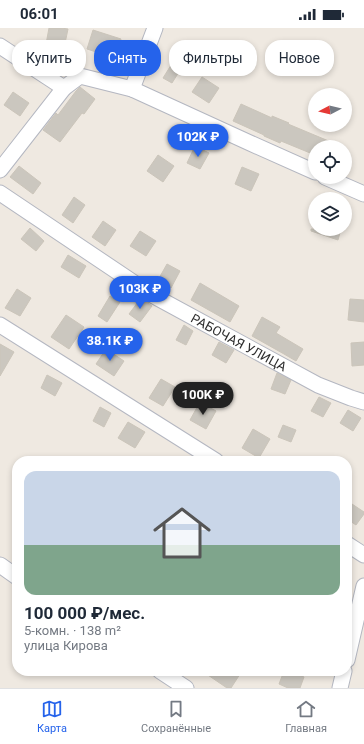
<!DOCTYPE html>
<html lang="ru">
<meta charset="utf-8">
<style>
:root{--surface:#fff;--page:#f2f2f3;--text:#1f2937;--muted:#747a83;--line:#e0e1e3;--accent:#2563eb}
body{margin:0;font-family:Roboto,sans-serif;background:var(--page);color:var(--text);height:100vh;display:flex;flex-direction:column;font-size:15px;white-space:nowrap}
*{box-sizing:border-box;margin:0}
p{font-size:13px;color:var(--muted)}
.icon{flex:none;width:22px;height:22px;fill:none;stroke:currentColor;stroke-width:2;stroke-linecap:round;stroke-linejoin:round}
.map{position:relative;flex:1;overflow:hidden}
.details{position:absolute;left:12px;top:428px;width:340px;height:220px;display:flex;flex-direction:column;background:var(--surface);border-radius:16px;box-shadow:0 2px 6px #0003}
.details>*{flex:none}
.banner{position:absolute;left:12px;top:12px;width:340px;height:36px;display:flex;gap:8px}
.needle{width:26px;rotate:263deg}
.fabs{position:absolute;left:308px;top:60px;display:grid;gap:8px}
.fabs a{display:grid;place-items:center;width:44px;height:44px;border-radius:50%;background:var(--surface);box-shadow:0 2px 6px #0003;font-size:20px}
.price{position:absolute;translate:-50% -34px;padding:0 9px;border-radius:14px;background:var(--accent);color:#fff;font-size:13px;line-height:26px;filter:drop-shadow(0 1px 2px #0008)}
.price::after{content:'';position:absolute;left:50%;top:24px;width:12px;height:9px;margin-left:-6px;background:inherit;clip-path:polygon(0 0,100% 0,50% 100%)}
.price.on{background:#222;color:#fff}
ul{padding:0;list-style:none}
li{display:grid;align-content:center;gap:8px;height:212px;padding:0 12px}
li+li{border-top:1px solid var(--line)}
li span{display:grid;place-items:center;height:124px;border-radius:12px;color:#555}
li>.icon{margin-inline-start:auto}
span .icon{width:72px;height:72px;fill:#fffc;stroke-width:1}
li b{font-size:17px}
.tag{padding:0 14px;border-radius:16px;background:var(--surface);box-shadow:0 2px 6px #0003;font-size:14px;line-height:36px}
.tag.on{background:var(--accent);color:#fff}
.status{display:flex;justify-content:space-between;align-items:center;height:28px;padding:0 20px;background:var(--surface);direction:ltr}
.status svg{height:11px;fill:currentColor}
.menu{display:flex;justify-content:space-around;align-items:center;height:56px;border-top:1px solid var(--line);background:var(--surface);font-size:11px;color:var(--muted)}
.menu a{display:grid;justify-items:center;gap:2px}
.menu .on{color:var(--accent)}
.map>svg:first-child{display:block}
</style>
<div class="status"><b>06:01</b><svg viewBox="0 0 49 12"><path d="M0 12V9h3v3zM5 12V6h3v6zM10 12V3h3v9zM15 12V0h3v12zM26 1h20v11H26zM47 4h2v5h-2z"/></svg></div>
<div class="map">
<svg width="364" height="660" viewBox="0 0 364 660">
<rect width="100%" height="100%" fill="#efe9e1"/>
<!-- building -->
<path fill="#cbc7bf" stroke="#cbc5ba" d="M 49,0 L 61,0 L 68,1 L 64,20 L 46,16 Z
M 93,2 L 121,11 L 115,30 L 87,21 Z
M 173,34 L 182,39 L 172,55 L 163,50 Z
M 202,49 L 219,60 L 209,75 L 192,64 Z
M 80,59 L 95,71 L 84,86 L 82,85 L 60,114 L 43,102 L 56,85 L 58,87 L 76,63 Z
M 13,64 L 29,75 L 20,88 L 4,77 Z
M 241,76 L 272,90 L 272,88 L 289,95 L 288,96 L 343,119 L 315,119 L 315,127 L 281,113 L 280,115 L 264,108 L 264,107 L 233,93 Z
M 195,118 L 209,125 L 200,141 L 187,135 Z
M 158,127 L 174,138 L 163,154 L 147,143 Z
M 19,138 L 41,155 L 33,166 L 10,149 Z
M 242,139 L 259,146 L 251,163 L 235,156 Z
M 74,169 L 85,177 L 73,195 L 62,187 Z
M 103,193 L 116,202 L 105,218 L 92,209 Z
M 30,200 L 44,213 L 36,223 L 21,211 Z
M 311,201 L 341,201 L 338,212 L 311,203 Z
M 140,203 L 156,213 L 146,228 L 130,218 Z
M 68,227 L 86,238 L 79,250 L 61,239 Z
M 167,236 L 180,243 L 171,260 L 158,252 Z
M 200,255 L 239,278 L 230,294 L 191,272 Z
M 17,261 L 31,270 L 20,288 L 5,280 Z
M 110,268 L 120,274 L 107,294 L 98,288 Z
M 141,270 L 152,278 L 140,294 L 129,286 Z
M 350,271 L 364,272 L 364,294 L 348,292 Z
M 66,287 L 84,299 L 69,321 L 51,309 Z
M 262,289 L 280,299 L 276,305 L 303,321 L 296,333 L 284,326 L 252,308 Z
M 184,297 L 193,303 L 186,317 L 176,312 Z
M 219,314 L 234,322 L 226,335 L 212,327 Z
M 364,314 L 364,337 L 352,338 L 351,315 Z
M 0,316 L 14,324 L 0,348 Z
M 106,321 L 124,333 L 114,348 L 96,336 Z
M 277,345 L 291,352 L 285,366 L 271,361 Z
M 47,347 L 62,355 L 55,368 L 41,360 Z
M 161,351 L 175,359 L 163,378 L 149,370 Z
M 319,369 L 331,375 L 323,389 L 311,383 Z
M 200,374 L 216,383 L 206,401 L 190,392 Z
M 100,379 L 111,385 L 104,399 L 93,393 Z
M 348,382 L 361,390 L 353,403 L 340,395 Z
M 128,394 L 145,404 L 135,420 L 118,410 Z
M 283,397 L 296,402 L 291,414 L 278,409 Z
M 253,401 L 270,411 L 259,430 L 242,420 Z
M 352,476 L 364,484 L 364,486 L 356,497 L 347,491 L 347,483 Z
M 202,643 L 242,643 L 231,660 L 227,660 Z
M 284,643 L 290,643 L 304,649 L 300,660 L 288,660 L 279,656 Z"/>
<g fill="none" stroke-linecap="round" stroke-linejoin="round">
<defs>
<g id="minor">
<path d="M 0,18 L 64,60 L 80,48 L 132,61 L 250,115 L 315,144"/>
<path d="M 132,61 L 155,0"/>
<path d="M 0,142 L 64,60"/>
<path d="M 325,149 L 364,166"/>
<path id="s1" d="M 0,165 L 152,267 L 318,357 L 351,370 L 364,374"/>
<path d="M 0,297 L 216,433"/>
<path d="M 347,516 L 364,527"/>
<path d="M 0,537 L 17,549"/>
<path d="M 347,632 L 364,558"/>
<path d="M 160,643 L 186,660"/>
<path d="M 340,660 L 344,643"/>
</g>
</defs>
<!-- minor casing -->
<use href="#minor" stroke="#b4b7c1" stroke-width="17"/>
<!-- minor -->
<use href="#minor" stroke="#fff" stroke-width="15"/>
</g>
<g text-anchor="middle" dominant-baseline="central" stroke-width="4" stroke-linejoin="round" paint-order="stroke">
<!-- street labels -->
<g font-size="13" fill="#2e2e2e" stroke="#fff">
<text stroke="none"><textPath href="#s1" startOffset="282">РАБОЧАЯ УЛИЦА</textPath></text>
</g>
</g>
</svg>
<div class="fabs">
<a><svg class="needle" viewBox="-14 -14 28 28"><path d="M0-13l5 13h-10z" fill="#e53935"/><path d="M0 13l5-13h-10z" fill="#747a83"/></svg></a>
<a><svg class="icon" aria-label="locate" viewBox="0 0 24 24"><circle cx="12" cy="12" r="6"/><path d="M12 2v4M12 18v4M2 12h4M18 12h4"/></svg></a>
<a><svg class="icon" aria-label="layers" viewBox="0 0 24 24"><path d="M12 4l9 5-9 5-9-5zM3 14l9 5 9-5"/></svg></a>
</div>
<b class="price" style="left:198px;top:130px">102K ₽</b>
<b class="price" style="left:140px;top:282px">103K ₽</b>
<b class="price" style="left:110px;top:334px">38.1K ₽</b>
<b class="price on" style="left:203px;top:388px">100K ₽</b>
<div class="banner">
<a class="tag">Купить</a>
<a class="tag on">Снять</a>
<a class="tag">Фильтры</a>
<a class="tag">Новое</a>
</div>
<section class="details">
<ul>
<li><span style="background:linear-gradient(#c9d6e8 60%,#7fa58c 0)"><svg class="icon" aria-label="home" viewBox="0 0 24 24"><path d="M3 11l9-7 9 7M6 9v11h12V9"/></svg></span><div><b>100 000 ₽/мес.</b><p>5-комн. · 138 m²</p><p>улица Кирова</p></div></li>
</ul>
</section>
</div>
<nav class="menu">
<a class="on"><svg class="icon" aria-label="map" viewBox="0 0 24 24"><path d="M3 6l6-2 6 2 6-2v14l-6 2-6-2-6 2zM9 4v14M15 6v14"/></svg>Карта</a>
<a><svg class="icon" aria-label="saved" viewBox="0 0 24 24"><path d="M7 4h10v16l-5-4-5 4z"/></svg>Сохранённые</a>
<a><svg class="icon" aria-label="home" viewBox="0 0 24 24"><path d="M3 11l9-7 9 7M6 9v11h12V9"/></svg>Главная</a>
</nav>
